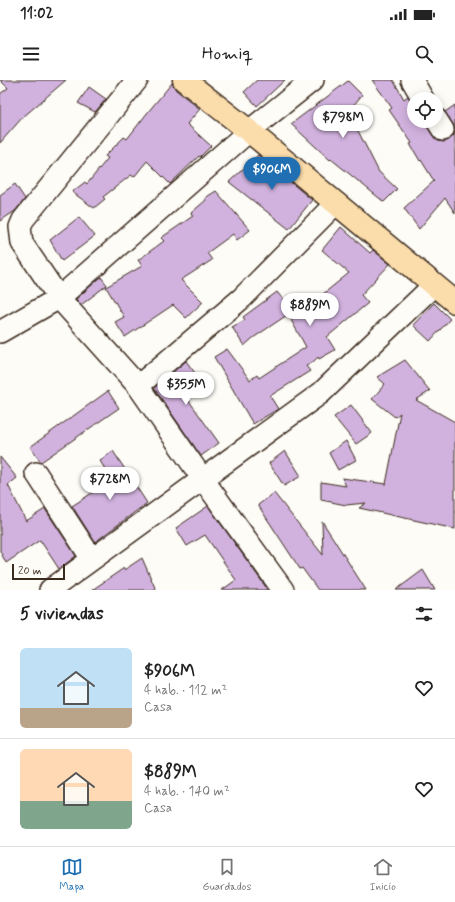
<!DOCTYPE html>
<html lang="es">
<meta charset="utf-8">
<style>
:root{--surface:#fff;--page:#f2f2f2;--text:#222;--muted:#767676;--line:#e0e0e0;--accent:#1f6fb2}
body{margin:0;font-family:Mynerve,sans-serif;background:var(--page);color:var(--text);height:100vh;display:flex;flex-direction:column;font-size:15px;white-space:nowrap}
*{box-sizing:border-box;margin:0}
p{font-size:13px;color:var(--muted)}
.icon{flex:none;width:22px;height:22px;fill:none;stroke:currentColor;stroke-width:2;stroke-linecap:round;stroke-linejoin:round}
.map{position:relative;height:510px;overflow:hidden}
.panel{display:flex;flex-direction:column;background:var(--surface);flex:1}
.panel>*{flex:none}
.buttons{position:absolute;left:407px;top:12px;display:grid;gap:8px}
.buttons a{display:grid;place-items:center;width:36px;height:36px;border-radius:50%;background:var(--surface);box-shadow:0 2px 10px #0003;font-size:20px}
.scale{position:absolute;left:12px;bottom:10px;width:53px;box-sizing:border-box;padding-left:4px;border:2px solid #3b2a1e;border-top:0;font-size:11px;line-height:14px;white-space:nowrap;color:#3b2a1e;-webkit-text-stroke:3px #fdfcf7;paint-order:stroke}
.price{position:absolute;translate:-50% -34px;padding:0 9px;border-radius:14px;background:#fff;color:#222;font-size:13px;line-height:26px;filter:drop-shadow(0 1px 2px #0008)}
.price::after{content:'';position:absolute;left:50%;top:24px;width:12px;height:9px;margin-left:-6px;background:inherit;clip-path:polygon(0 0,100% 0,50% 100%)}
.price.active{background:var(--accent);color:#fff}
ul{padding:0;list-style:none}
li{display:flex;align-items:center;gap:12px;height:100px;padding:0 20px}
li+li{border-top:1px solid var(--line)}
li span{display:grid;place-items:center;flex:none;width:112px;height:80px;border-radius:6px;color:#555}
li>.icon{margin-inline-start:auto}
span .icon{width:48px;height:48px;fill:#fffc;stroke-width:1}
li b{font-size:17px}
h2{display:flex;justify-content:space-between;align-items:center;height:48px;padding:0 20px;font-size:17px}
.status{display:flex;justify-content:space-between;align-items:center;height:28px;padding:0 20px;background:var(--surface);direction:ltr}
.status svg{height:11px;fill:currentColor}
header{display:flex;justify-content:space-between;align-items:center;height:52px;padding:0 20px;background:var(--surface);font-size:18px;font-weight:600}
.tabs{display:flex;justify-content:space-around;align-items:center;height:56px;border-top:1px solid var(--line);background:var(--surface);font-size:11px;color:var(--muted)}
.tabs a{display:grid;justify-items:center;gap:2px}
.tabs .active{color:var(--accent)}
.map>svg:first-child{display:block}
</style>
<div class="status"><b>11:02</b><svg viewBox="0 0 49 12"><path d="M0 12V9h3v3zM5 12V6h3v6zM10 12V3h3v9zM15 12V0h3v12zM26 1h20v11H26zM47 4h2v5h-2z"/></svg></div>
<header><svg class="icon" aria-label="menu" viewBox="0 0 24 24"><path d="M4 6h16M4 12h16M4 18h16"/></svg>Homiq<svg class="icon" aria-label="search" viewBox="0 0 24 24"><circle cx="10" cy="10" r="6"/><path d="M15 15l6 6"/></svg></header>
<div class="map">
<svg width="455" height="510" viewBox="0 0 455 510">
<rect width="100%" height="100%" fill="#fdfcf7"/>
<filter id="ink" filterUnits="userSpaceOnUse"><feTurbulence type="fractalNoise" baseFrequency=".025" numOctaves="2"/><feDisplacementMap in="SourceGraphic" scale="8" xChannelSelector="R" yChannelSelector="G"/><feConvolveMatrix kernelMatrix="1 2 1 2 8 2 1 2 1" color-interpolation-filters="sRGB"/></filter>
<g filter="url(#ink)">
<!-- building -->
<path fill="#d1b2de" stroke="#3b2a1e" d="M 0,0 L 66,0 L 22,38 L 0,63 L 0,14 L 8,8 Z
M 257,0 L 285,0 L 257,26 L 244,12 Z
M 372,0 L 393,0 L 404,19 L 408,16 L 414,26 L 414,41 L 424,41 L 426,45 L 433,56 L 438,61 L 444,62 L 449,60 L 454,55 L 455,49 L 453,44 L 445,32 L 455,25 L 455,133 L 445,118 L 419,149 L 404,128 L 434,101 L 421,80 L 420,81 L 410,64 L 412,63 L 389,30 L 392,28 Z
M 348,1 L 362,15 L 352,27 L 352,39 L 379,92 L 397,109 L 384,122 L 331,79 L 330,80 L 291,44 Z
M 172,3 L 176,10 L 200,29 L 187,44 L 211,66 L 200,77 L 199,76 L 170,104 L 147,81 L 134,97 L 131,95 L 103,117 L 105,119 L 94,128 L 72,112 L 85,102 L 87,104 L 108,78 L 105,76 L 124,57 L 127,59 L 148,32 Z
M 89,7 L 106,19 L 95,32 L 78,23 Z
M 258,75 L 312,120 L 289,149 L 229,102 Z
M 15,104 L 25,119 L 15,131 L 0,141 L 0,115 Z
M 216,111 L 250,150 L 237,160 L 233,154 L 207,173 L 212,180 L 181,200 L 203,222 L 186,238 L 173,225 L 125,257 L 115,242 L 124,237 L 106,207 L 142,186 L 138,180 L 164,161 L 161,158 L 193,136 L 191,133 L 206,120 L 205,118 Z
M 79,137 L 95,156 L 62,181 L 50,160 Z
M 341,147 L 370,173 L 373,170 L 390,184 L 361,215 L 368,223 L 327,257 L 335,270 L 319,279 L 318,277 L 313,282 L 306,286 L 310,291 L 270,316 L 278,329 L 253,344 L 214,277 L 227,269 L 250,300 L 257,295 L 259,298 L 306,267 L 291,240 L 349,193 L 322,170 Z
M 101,197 L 107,205 L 81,225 L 76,219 Z
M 277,212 L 293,231 L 253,258 L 244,266 L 232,247 L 245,240 L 243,237 Z
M 434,223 L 450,239 L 430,261 L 413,245 Z
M 405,280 L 430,311 L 416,320 L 455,342 L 455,449 L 359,428 L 366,423 L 346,425 L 321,420 L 321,402 L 346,406 L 342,398 L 386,404 L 400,333 L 395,337 L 372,319 L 385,304 L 377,297 Z
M 186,281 L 204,305 L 187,318 L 219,363 L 201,376 L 154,308 Z
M 108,311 L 119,328 L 41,382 L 30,367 Z
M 351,325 L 372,353 L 356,364 L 334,337 Z
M 346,361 L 356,380 L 338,390 L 329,373 Z
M 113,371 L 147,423 L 95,462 L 72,426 L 112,400 L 100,381 Z
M 285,371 L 301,396 L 284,406 L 269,383 Z
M 0,377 L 17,398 L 8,405 L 26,441 L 45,429 L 76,476 L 59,489 L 40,460 L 6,483 L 0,471 Z
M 274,413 L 323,475 L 322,441 L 366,510 L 318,510 L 302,488 L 300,489 L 258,425 Z
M 208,426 L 268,510 L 222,510 L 236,500 L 205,455 L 187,466 L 176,448 Z
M 142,478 L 156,510 L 92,510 L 124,488 L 124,490 Z
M 423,490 L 435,510 L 396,510 Z"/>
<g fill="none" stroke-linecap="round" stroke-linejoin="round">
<defs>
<path id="minor" d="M 137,0 L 23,140 L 20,147 L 22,163 L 59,218 L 138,306 L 202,398 L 283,510
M 412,0 L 423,19
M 436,39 L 443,50
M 0,252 L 59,218 L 249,51 L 313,0
M 138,306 L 242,218 L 336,123
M 36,393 L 92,479
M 50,510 L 321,313 L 434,205"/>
<path id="major" d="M 184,0 L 249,51 L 455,222"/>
</defs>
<!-- minor casing -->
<use href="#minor" stroke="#3b2a1e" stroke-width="24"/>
<!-- major casing -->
<use href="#major" stroke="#3b2a1e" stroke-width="25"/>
<!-- minor -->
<use href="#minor" stroke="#fdfcf7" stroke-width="21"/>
<!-- major -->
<use href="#major" stroke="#fbddab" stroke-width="22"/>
</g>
</g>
</svg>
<div class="buttons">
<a><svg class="icon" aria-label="locate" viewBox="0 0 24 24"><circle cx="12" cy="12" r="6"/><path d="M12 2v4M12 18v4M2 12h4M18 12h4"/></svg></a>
</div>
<div class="scale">20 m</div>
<b class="price" style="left:343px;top:59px">$798M</b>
<b class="price active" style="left:272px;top:111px">$906M</b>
<b class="price" style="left:310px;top:247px">$889M</b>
<b class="price" style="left:186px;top:326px">$355M</b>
<b class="price" style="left:110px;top:421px">$728M</b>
</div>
<section class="panel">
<h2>5 viviendas<svg class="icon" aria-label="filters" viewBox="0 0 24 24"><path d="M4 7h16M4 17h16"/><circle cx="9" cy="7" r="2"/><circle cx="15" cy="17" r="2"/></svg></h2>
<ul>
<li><span style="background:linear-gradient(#bfe0f5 75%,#b9a48a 0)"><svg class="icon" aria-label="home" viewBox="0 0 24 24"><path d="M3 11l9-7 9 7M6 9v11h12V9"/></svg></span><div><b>$906M</b><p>4 hab. · 112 m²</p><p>Casa</p></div><svg class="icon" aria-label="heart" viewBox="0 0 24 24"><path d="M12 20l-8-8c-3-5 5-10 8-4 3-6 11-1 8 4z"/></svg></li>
<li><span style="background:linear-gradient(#ffd9b3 65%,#7fa58c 0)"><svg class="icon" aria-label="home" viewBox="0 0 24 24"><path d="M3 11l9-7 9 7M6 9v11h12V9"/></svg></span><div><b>$889M</b><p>4 hab. · 140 m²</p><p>Casa</p></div><svg class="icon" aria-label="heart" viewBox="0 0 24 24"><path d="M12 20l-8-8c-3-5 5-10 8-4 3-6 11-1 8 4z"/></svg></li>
</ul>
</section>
<nav class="tabs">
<a class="active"><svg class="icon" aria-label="map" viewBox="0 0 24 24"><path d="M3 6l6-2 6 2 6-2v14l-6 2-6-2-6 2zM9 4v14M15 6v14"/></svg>Mapa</a>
<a><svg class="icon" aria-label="saved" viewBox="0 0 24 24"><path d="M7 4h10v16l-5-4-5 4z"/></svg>Guardados</a>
<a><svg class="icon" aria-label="home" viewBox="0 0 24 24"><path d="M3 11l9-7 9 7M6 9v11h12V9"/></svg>Inicio</a>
</nav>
